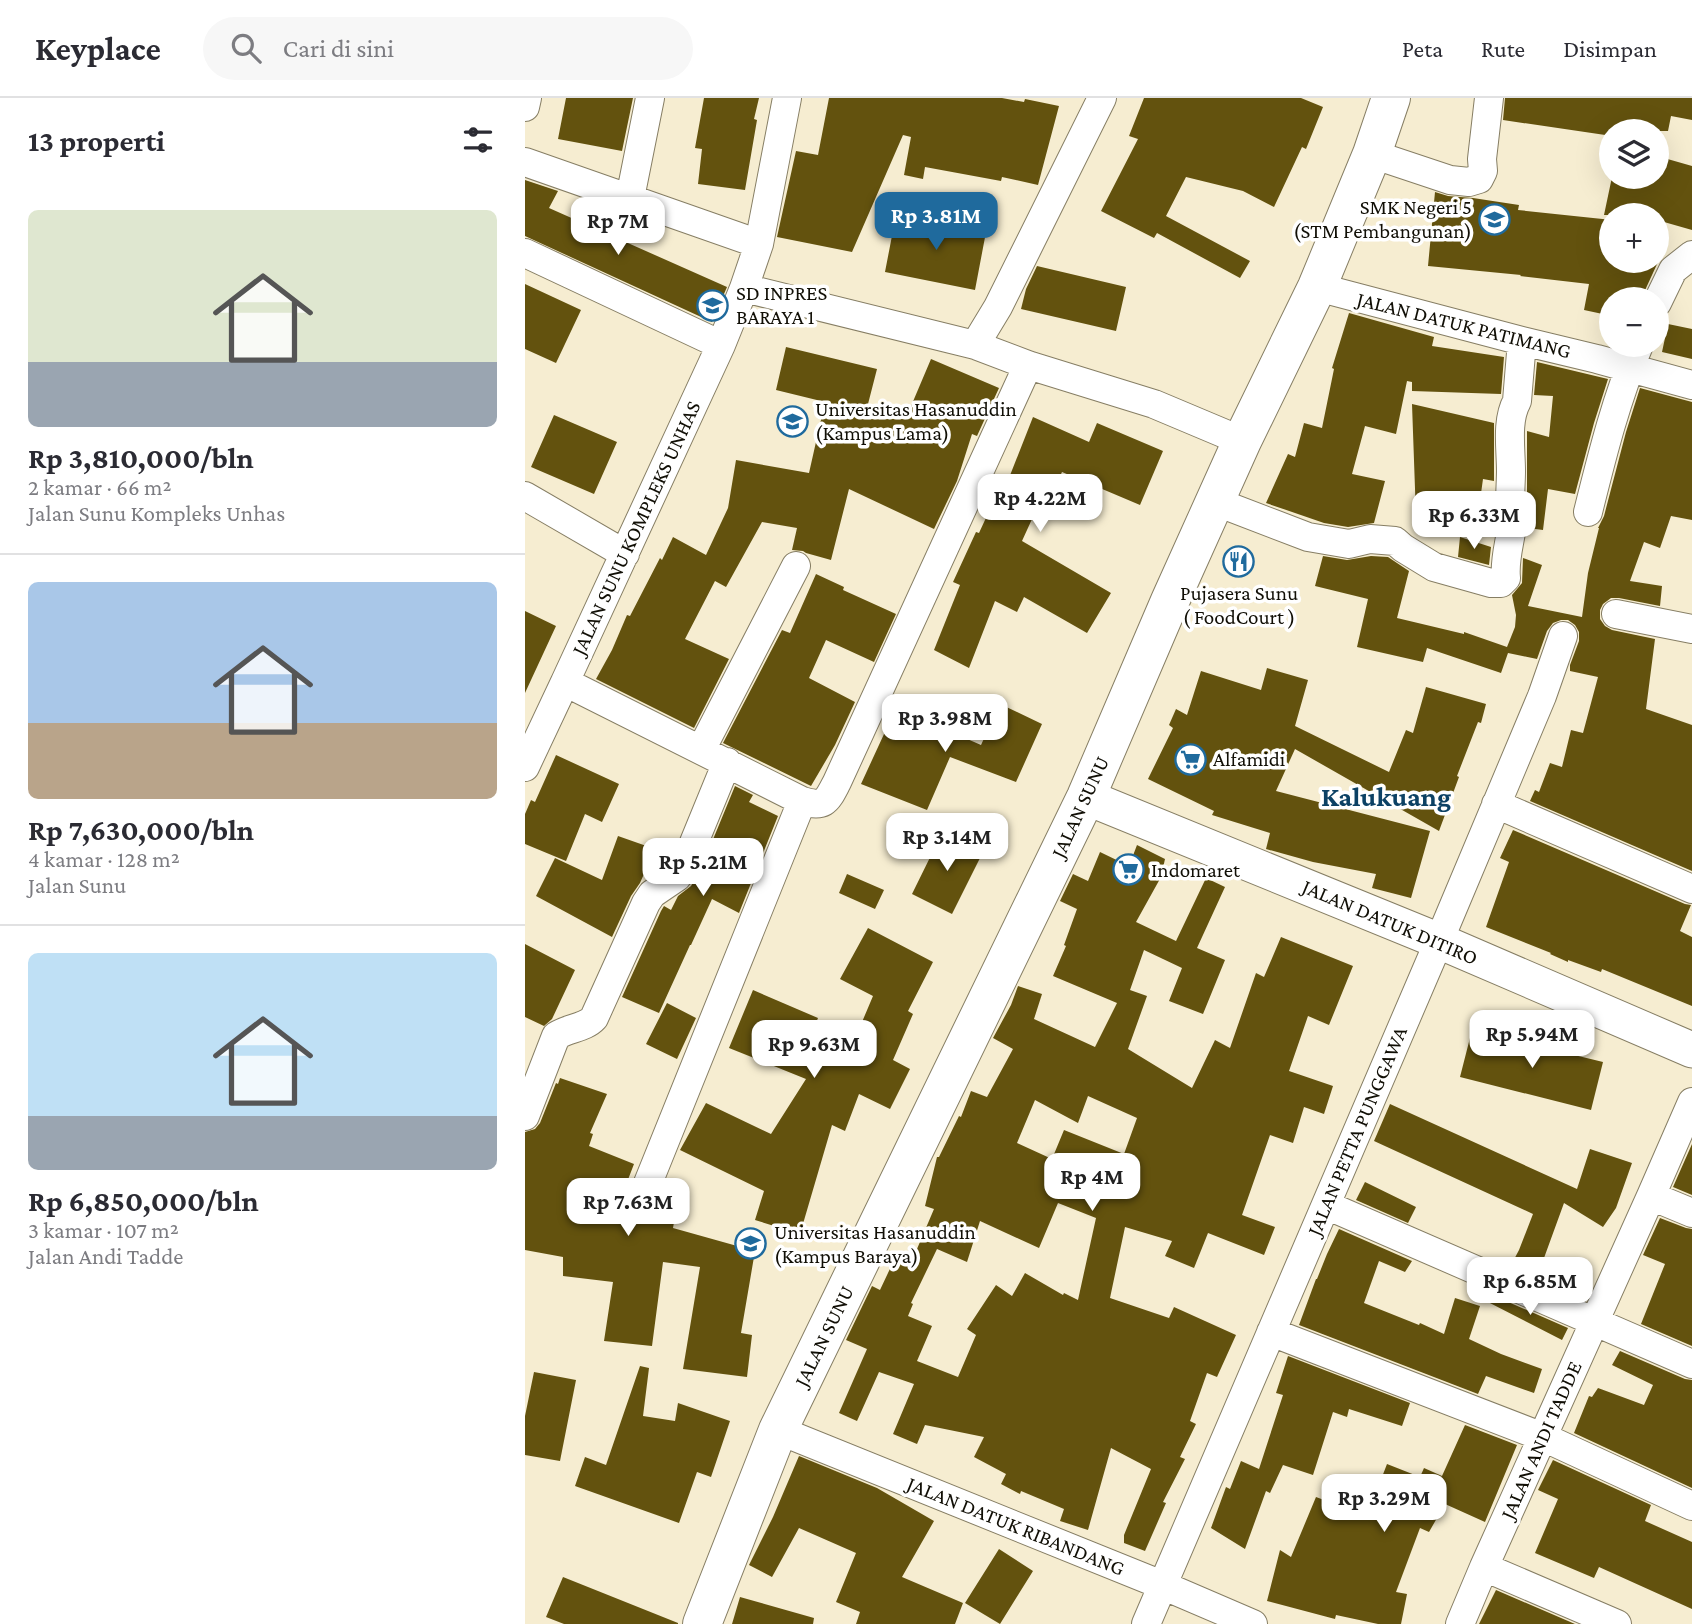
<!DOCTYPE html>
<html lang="id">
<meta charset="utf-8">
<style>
:root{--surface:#fff;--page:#f7f7f7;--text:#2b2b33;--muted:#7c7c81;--line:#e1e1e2;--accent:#1f6a9d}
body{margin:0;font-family:"Crimson Pro",serif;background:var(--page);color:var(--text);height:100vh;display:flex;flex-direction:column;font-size:26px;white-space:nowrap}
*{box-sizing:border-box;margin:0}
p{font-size:23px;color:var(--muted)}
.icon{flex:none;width:38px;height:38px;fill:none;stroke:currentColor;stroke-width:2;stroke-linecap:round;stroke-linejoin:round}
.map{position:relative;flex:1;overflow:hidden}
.details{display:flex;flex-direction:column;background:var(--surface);width:525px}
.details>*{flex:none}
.controls{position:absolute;left:1074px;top:21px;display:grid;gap:14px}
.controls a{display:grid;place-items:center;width:70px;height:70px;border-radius:50%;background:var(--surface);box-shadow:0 7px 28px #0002;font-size:35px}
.price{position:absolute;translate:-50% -60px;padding:0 16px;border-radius:14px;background:#fff;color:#222;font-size:23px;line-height:46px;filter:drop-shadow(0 2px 4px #0008)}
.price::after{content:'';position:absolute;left:50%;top:42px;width:21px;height:16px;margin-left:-10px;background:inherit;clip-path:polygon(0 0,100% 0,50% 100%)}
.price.active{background:var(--accent);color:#fff}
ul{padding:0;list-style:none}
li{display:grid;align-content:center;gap:14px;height:371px;padding:0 28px}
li+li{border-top:2px solid var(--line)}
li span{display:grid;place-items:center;height:217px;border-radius:10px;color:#555}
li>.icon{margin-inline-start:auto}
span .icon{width:126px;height:126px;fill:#fffc;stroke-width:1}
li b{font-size:30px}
h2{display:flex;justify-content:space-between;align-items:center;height:84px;padding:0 28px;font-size:30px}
header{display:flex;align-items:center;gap:42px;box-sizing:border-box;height:98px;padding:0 35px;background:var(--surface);border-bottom:2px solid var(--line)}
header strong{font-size:33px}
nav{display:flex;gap:38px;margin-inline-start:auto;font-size:24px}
.search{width:490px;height:63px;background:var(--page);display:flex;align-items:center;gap:18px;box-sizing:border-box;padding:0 24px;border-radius:38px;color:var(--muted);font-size:26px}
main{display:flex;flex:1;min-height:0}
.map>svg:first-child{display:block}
</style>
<header>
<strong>Keyplace</strong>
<div class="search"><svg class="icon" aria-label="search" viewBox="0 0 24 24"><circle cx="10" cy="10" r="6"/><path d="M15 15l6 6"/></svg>Cari di sini</div>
<nav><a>Peta</a><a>Rute</a><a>Disimpan</a></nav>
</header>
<main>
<section class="details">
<h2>13 properti<svg class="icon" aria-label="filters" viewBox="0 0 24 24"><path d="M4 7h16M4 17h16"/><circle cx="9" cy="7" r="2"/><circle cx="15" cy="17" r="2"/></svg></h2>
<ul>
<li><span style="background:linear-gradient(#dfe7d0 70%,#9aa5b1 0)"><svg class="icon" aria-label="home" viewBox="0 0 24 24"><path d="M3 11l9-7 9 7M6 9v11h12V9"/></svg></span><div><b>Rp 3,810,000/bln</b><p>2 kamar · 66 m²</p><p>Jalan Sunu Kompleks Unhas</p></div></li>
<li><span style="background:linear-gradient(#a9c7e8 65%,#b9a48a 0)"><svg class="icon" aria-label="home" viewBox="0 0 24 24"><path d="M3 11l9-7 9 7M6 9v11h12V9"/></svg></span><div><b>Rp 7,630,000/bln</b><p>4 kamar · 128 m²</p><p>Jalan Sunu</p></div></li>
<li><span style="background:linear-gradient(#bfe0f5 75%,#9aa5b1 0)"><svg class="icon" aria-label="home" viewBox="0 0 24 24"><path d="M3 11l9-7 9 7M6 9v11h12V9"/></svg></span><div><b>Rp 6,850,000/bln</b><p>3 kamar · 107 m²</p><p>Jalan Andi Tadde</p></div></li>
</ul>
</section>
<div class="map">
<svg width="1167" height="1526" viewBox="0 0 1167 1526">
<rect width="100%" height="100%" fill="#f6edd1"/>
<!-- building -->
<path fill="#63520e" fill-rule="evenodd" d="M 41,0 L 108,0 L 97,53 L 33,41 Z
M 179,0 L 234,0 L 229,21 L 232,22 L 220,92 L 173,86 L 177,51 L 170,50 Z
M 304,0 L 477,0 L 499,4 L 500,1 L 534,8 L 513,87 L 477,79 L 476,83 L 400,69 L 398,81 L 379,77 L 386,39 L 378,37 L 327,154 L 252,139 L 271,53 L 293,57 Z
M 619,0 L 776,0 L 798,9 L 781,51 L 777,49 L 749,109 L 718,93 L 661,79 L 641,118 L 725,163 L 715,180 L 632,135 L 629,140 L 576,113 L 613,41 L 604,38 Z
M 980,0 L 1167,0 L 1167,22 L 1146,18 L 1143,33 L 1087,33 L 1087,38 L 978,22 Z
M 1132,58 L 1167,68 L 1167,132 L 1132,122 L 1132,117 L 1079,117 L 1087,79 L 1132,79 Z
M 0,82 L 33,93 L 24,110 L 202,189 L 187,224 L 0,138 Z
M 910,94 L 923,98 L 948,100 L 994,107 L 993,112 L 1087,122 L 1087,163 L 1134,163 L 1133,164 L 1116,201 L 1087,201 L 1087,218 L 1059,212 L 1064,186 L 995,178 L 996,177 L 903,168 Z
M 371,117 L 461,134 L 450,192 L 360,174 Z
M 512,168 L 601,189 L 591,233 L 496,211 L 501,191 Z
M 0,186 L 56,212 L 31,265 L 0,251 Z
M 824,215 L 909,239 L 907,248 L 979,259 L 976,296 L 887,293 L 887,284 L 882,283 L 871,336 L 840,328 L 827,376 L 860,383 L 849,425 L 823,429 L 799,425 L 741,405 L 763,356 L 770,359 L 779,325 L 797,330 L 809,271 L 807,270 Z
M 1143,226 L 1167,231 L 1167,261 L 1137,254 Z
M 261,249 L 352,271 L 343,306 L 381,320 L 406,261 L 474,290 L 452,338 L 447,336 L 432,383 L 409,431 L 324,391 L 306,462 L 281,455 L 278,453 L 267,452 L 272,430 L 237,424 L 201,489 L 190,483 L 160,541 L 204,561 L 169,630 L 71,581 L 87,552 L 102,517 L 105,518 L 135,460 L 137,462 L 148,439 L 181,457 L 203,410 L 211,362 L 284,375 L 300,304 L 251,292 Z
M 1012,264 L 1083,281 L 1069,325 L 1050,396 L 1023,391 L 1018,432 L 1003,430 L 1002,405 L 1002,333 L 1024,339 L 1028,298 L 1009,297 Z
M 1115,290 L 1167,304 L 1167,422 L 1146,418 L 1135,450 L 1119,444 L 1105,483 L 1137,488 L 1135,508 L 1094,500 L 1086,500 L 1078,506 L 1075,512 L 1075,521 L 1080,528 L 1087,532 L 1130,541 L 1121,611 L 1167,627 L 1167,773 L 1005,703 L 1010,692 L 1014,694 L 1025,665 L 1037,669 L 1046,632 L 1058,635 L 1073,579 L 1045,573 L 1045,567 L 1054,543 L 1054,534 L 1050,527 L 1043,522 L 1036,522 L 1028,525 L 1022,533 L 1012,561 L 983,555 L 976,575 L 902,550 L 898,564 L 832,549 L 843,501 L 790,488 L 798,458 L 822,462 L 846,458 L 863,459 L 884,473 L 872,520 L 939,536 L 939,534 L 982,549 L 990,529 L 991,517 L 987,497 L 997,485 L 998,460 L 1017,467 L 1003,508 L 1057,519 L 1063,475 L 1074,430 L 1073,430 L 1079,418 L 1101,334 Z
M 887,306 L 969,325 L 969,383 L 958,381 L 953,417 L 891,419 Z
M 29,317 L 92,344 L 69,396 L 6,369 Z
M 508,319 L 564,344 L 572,325 L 638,353 L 615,407 L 537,374 L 530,389 L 523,386 L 497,443 L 586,495 L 562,535 L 499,499 L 492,514 L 470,503 L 444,570 L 409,552 L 435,487 L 428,484 L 451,434 L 454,435 L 478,383 L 482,385 Z
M 935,439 L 966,449 L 964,467 L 933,459 Z
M 291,476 L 319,489 L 318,492 L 371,516 L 349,564 L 301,542 L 284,580 L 330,604 L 310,647 L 286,688 L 198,645 L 257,532 L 265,535 Z
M 0,513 L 31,528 L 0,595 Z
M 742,570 L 783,582 L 770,628 L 864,674 L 881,632 L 888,635 L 901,589 L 961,606 L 956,625 L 953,624 L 932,678 L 934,679 L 914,733 L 770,651 L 751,693 L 905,733 L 886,800 L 847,790 L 851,776 L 788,764 L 741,751 L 745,735 L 687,717 L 689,713 L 623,681 L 648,630 L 644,627 L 651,611 L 662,617 L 676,573 L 736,592 Z
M 475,606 L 517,626 L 491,684 L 425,659 L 402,712 L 336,686 L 371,610 L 456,647 Z
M 31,657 L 94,686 L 77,724 L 60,716 L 41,763 L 0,746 L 0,716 L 6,702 L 10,704 Z
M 210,688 L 228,697 L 224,704 L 253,718 L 214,815 L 187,801 L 166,847 L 165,847 L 134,915 L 97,899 L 136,813 L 139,808 L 146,812 L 153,798 L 166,788 L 175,773 Z
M 988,732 L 1160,806 L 1166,807 L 1155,833 L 1167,839 L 1167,908 L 1077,871 L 1076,874 L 1043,862 L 1043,864 L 1025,856 L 1026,855 L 961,829 L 984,764 L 975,760 Z
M 418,733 L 458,754 L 427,816 L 387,796 Z
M 93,738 L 130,751 L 115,785 L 106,798 L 87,839 L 11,798 L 30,760 L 77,782 Z
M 612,747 L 640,761 L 636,779 L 611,824 L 651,843 L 681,780 L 700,789 L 672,850 L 700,862 L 678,916 L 644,903 L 657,870 L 619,852 L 605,892 L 622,898 L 603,951 L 667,990 L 690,942 L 705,950 L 731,875 L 739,879 L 756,839 L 828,868 L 804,927 L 783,918 L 764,973 L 808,988 L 799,1016 L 779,1009 L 768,1045 L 745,1037 L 717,1117 L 750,1129 L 739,1157 L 683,1135 L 669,1170 L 640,1158 L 647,1143 L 600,1129 L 585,1200 L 644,1220 L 649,1209 L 711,1237 L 692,1279 L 682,1275 L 665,1323 L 671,1326 L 655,1359 L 660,1361 L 638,1404 L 641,1405 L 620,1453 L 599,1445 L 599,1437 L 626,1371 L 586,1350 L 563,1432 L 535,1423 L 539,1411 L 496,1393 L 495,1396 L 476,1386 L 481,1376 L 449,1359 L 459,1339 L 400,1327 L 392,1346 L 368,1336 L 389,1286 L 354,1274 L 332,1323 L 314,1315 L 342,1251 L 321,1242 L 347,1188 L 355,1192 L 371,1158 L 386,1165 L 409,1111 L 400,1108 L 412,1059 L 414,1059 L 434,1018 L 436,1019 L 446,993 L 462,999 L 488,951 L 468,940 L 486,907 L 493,888 L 517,896 L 509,921 L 570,949 L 592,905 L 528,878 L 541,848 L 539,847 L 552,811 L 535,803 L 548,776 L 563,783 L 575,754 L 604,768 ZM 563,998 L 612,1020 L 599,1056 L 539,1032 L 527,1061 L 492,1045 L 510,1002 L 553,1025 ZM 533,1105 L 571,1120 L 553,1202 L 539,1195 L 538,1197 L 500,1175 L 487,1198 L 471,1187 L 442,1231 L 451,1237 L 433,1279 L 392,1263 L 407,1228 L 383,1218 L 388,1206 L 386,1205 L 412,1151 L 442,1164 L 455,1123 L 514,1150 Z
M 322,776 L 359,792 L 350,811 L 314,795 Z
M 343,830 L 408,864 L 383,913 L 388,916 L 368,962 L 385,971 L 365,1011 L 334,996 L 320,1033 L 307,1027 L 275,1136 L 230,1122 L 239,1093 L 155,1052 L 181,1005 L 246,1036 L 281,981 L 204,950 L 228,892 L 293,920 L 291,925 L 329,943 L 348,898 L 315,881 Z
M 0,846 L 50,872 L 27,921 L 19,928 L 0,919 Z
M 142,905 L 171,920 L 152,961 L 121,946 Z
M 947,932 L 1078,964 L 1066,1012 L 935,979 Z
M 35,980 L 82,996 L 65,1035 L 68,1036 L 64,1048 L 109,1066 L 99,1092 L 103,1093 L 103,1098 L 106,1106 L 112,1110 L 121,1111 L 130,1108 L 136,1098 L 153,1101 L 148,1130 L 230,1153 L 216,1235 L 227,1237 L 222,1279 L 158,1271 L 175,1169 L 138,1164 L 127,1248 L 79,1243 L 88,1184 L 38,1178 L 38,1159 L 0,1152 L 0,1034 L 10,1031 L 15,1025 L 31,985 L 33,986 Z
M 865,1006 L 1052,1091 L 1065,1051 L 1107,1065 L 1091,1110 L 1078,1129 L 1039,1105 L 1019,1160 L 1064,1180 L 1055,1199 L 985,1169 L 994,1152 L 1008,1116 L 849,1043 Z
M 1167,1046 L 1167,1097 L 1148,1089 Z
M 840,1084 L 891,1109 L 883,1125 L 831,1102 Z
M 1135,1120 L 1161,1130 L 1167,1131 L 1167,1248 L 1116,1226 L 1140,1166 L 1118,1157 Z
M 814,1131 L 887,1163 L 880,1174 L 854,1163 L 839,1205 L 894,1227 L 895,1225 L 919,1236 L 930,1200 L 955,1208 L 944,1241 L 976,1256 L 1017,1271 L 1009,1295 L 961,1278 L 953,1296 L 774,1227 L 791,1181 L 792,1181 L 802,1156 Z
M 965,1196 L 1043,1230 L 1037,1242 L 961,1203 Z
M 1095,1253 L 1160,1281 L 1167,1282 L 1167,1390 L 1049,1335 L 1064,1298 L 1067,1299 L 1073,1290 L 1119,1307 L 1128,1287 L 1087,1267 Z
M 763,1258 L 885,1305 L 877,1328 L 824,1311 L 822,1319 L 808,1314 L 788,1377 L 758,1367 L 745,1395 L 741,1393 L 720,1451 L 686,1430 L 701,1389 L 705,1391 L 716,1363 L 734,1371 L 758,1297 L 751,1295 Z
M 115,1268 L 124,1270 L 118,1318 L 150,1323 L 153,1305 L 205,1323 L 186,1379 L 172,1374 L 154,1425 L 50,1388 L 60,1359 L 81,1367 Z
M 9,1274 L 51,1282 L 35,1363 L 0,1357 L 0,1318 Z
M 940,1327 L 992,1347 L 960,1424 L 920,1406 L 904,1434 L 895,1430 L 871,1494 L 882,1496 L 876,1526 L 853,1526 L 811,1517 L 810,1521 L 742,1503 L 755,1452 L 766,1459 L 791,1399 L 842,1418 L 862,1366 L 895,1379 L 899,1370 L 917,1378 Z
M 274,1358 L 352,1390 L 409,1423 L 377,1479 L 438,1505 L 430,1526 L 331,1526 L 335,1514 L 311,1504 L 331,1455 L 274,1430 L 247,1479 L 224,1467 L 248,1419 Z
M 1028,1362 L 1126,1407 L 1120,1423 L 1167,1444 L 1167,1511 L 1074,1469 L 1069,1480 L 1010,1455 L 1033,1401 L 1013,1392 Z
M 474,1451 L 508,1473 L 475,1526 L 440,1505 Z
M 38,1479 L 153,1525 L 153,1526 L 39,1526 L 21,1519 Z
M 971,1492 L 1050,1526 L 954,1526 Z
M 215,1499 L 289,1520 L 288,1526 L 207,1526 Z"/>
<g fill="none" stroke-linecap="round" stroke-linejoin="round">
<defs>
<path id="minor" d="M 262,0 L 234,146 L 219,190 L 196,247 L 40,584 L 277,703 C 300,710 302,703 312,684 L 503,267
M 0,9 L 2,0
M 847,56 L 925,82 L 944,84 L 954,81 L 958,73 L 957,61 L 964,0
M 0,64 L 234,146
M 105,100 L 125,0
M 0,155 L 196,247
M 792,189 L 997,243 L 1072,261 L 1167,287
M 219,190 L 450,247 L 503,267 L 629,306 L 717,343
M 1132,205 L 1148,172 L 1167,157
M 450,247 L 473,209 L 577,0
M 0,398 L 100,456
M 689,403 L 783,439 L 824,446 L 845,441 L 870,443 L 878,450 L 909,469 L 966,485 L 976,485 L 981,480 C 979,461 985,445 987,427 C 988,421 986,422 986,416 C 984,402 986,387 986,373 C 986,351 981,323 992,303 L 997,243
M 1063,414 C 1077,358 1091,301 1114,247
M 1091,516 L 1167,531
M 176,652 L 271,468
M 0,669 L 40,584
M 971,706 L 1167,791
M 0,1018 L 31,938 C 43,930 60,930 69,920 L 121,805 L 127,796 L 152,779 L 161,764 L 202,664
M 119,1095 L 277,703
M 1126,1098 L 1167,1115
M 801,1107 L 1167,1266
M 746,1234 L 1018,1339 L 1167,1408
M 253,1332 L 637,1487 L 728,1526
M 959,1469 L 1092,1526
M 621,1526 L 914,843 L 1017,598 L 1038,538
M 935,1526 L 959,1469 L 1126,1098 L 1167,1004"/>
<path id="tertiary" d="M 561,699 L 914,843 L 1167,952"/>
<path id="secondary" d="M 177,1526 L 253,1332 L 561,699 L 645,503 L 717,343 L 792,189 L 847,56 L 866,0"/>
</defs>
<!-- minor casing -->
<use href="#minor" stroke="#867e64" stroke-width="30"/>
<!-- tertiary casing -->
<use href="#tertiary" stroke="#867e64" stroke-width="37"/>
<!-- secondary casing -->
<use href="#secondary" stroke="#867e64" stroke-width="40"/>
<!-- minor -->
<use href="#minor" stroke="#fff" stroke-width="28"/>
<!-- tertiary -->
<use href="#tertiary" stroke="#fff" stroke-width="35"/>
<!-- secondary -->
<use href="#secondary" stroke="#fff" stroke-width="38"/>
</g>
<!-- icons -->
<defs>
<symbol id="school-ring" viewBox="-11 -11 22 22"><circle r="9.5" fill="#fff" stroke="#1f6a9d" stroke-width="1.5"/><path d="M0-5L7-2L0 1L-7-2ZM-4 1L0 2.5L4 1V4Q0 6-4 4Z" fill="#1f6a9d"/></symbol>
<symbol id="university-ring" viewBox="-11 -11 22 22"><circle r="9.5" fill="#fff" stroke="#1f6a9d" stroke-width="1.5"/><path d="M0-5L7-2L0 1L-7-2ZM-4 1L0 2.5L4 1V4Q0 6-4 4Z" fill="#1f6a9d"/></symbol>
<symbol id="restaurant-ring" viewBox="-11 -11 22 22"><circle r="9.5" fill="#fff" stroke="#1f6a9d" stroke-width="1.5"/><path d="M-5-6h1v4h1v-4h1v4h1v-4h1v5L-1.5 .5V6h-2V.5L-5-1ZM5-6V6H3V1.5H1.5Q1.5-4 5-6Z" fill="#1f6a9d"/></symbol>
<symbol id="supermarket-ring" viewBox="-11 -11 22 22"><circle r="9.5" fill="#fff" stroke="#1f6a9d" stroke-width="1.5"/><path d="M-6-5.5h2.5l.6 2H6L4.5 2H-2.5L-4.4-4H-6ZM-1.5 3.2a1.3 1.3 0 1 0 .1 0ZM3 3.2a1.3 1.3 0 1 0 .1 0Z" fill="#1f6a9d"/></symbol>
</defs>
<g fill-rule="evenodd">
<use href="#school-ring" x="952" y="104" width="35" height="35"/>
<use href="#school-ring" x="170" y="190" width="35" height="35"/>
<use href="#university-ring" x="250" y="306" width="35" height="35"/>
<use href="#restaurant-ring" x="696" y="446" width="35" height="35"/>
<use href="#supermarket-ring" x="648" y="644" width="35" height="35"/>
<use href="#supermarket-ring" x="586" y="754" width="35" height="35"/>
<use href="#university-ring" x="208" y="1128" width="35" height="35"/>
</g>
<g text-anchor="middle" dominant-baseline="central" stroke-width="7" stroke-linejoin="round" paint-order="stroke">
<!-- poi labels -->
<g font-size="21" fill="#110f06" stroke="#fff" text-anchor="start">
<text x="947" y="109" text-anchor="end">SMK Negeri 5<tspan x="947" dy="24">(STM Pembangunan)</tspan></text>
<text x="211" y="195">SD INPRES<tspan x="211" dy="24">BARAYA 1</tspan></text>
<text x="290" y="311">Universitas Hasanuddin<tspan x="290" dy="24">(Kampus Lama)</tspan></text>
<text x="714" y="495" text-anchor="middle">Pujasera Sunu<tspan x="714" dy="24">( FoodCourt )</tspan></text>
<text x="688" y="661">Alfamidi</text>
<text x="626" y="772">Indomaret</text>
<text x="249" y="1134">Universitas Hasanuddin<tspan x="249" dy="24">(Kampus Baraya)</tspan></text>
</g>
<!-- street labels -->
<g font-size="21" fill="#110f06" stroke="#fff">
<text transform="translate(939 227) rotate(14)">JALAN DATUK PATIMANG</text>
<text transform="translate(111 430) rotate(-65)">JALAN SUNU KOMPLEKS UNHAS</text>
<text transform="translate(555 709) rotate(-65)">JALAN SUNU</text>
<text transform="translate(865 824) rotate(23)">JALAN DATUK DITIRO</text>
<text transform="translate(832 1033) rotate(-67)">JALAN PETTA PUNGGAWA</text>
<text transform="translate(299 1238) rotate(-64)">JALAN SUNU</text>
<text transform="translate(1016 1342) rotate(-66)">JALAN ANDI TADDE</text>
<text transform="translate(491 1428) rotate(22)">JALAN DATUK RIBANDANG</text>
</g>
<!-- district labels -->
<g font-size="28" font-weight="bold" fill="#0c4164" stroke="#fff">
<text x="861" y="698">Kalukuang</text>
</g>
</g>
</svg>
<div class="controls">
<a><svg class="icon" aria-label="layers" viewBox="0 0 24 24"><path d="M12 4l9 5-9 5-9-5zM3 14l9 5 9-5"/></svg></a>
<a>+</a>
<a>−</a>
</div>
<b class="price active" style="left:411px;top:154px">Rp 3.81M</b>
<b class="price" style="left:93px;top:159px">Rp 7M</b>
<b class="price" style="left:515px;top:436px">Rp 4.22M</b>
<b class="price" style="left:949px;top:453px">Rp 6.33M</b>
<b class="price" style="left:420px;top:656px">Rp 3.98M</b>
<b class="price" style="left:422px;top:775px">Rp 3.14M</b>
<b class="price" style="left:178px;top:800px">Rp 5.21M</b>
<b class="price" style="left:1007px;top:972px">Rp 5.94M</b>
<b class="price" style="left:289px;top:982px">Rp 9.63M</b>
<b class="price" style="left:567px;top:1115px">Rp 4M</b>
<b class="price" style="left:103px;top:1140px">Rp 7.63M</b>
<b class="price" style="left:1005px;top:1219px">Rp 6.85M</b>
<b class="price" style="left:859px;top:1436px">Rp 3.29M</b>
</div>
</main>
